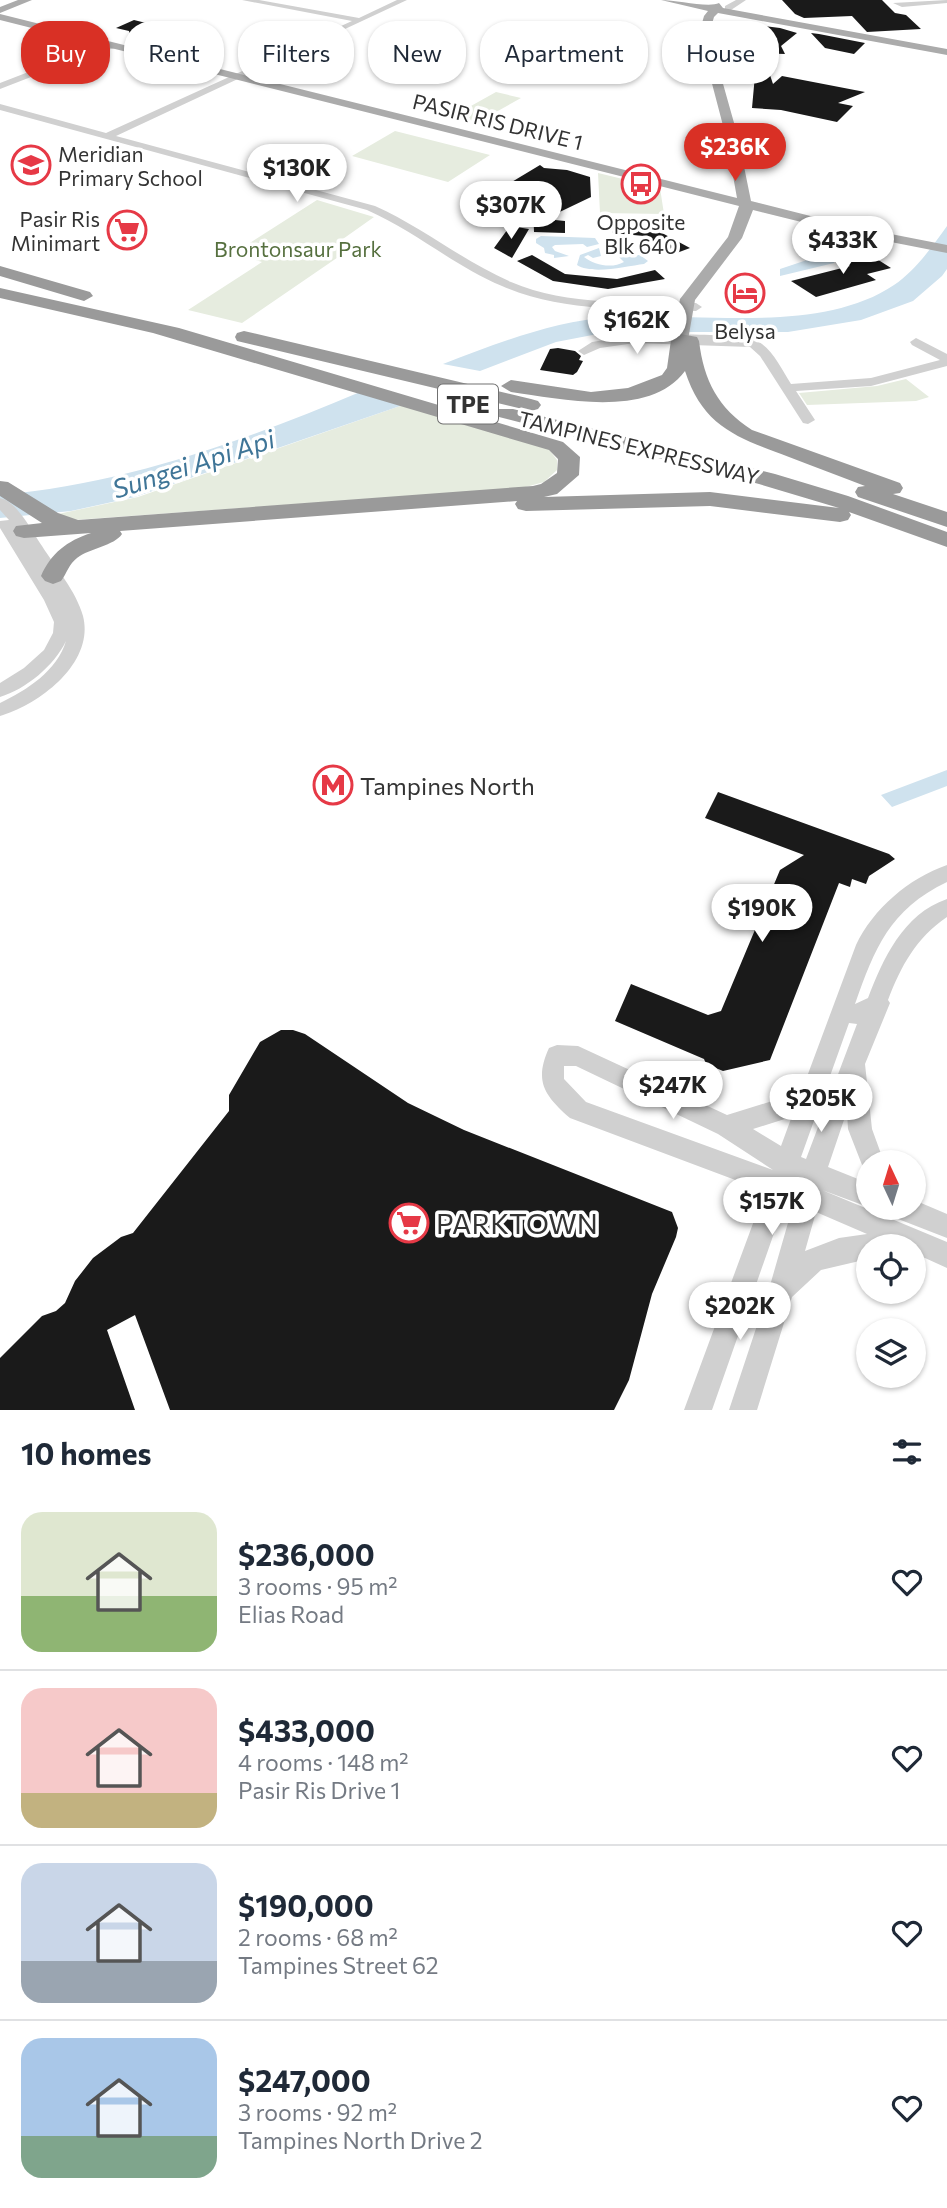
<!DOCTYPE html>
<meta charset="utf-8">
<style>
:root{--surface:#fff;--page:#f6f6f7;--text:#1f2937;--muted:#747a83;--line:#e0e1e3;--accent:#d93025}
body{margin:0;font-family:Commissioner,sans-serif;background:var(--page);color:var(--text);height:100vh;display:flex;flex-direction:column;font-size:26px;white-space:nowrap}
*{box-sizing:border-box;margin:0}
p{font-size:23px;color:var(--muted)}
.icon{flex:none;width:38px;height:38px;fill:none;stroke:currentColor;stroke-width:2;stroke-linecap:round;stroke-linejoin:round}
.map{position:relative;height:1410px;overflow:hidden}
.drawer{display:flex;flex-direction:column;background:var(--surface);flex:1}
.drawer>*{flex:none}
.hud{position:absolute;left:21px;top:21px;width:906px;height:63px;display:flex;gap:14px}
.needle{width:46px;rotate:356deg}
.tools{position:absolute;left:856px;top:1150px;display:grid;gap:14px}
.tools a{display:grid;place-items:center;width:70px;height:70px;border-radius:50%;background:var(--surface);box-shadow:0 2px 5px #0004;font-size:35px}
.price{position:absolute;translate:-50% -60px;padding:0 16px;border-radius:24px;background:#fff;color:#222;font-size:23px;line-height:46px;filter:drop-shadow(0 2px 4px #0008)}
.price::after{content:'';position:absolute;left:50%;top:42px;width:21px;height:16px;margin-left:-10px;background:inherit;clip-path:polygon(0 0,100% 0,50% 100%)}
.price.selected{background:var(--accent);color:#fff}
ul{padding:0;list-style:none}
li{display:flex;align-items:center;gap:21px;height:175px;padding:0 21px}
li+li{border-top:2px solid var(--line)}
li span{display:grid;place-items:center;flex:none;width:196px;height:140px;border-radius:21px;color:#555}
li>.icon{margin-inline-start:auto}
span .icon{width:84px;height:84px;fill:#fffc;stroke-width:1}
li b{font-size:30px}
h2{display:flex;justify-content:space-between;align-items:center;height:84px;padding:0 21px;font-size:30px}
.tag{padding:0 24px;border-radius:28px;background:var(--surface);box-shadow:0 2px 5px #0004;font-size:24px;line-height:63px}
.tag.selected{background:var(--accent);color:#fff}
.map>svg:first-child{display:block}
</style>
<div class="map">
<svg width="947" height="1410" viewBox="0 0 947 1410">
<rect width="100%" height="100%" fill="#fff"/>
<!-- green -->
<path fill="#e6ecdf" d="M 496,92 L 521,98 L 478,122 L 453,116 Z
M 395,131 L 490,155 L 448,182 L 352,156 Z
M 598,173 L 660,188 L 664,214 L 600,213 Z
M 317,200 L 374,217 L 333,246 L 347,251 L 242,323 L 188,310 L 262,262 L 234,253 Z
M 906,379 L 929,397 L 916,401 L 807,405 L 799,393 L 877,386 Z
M 403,405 L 548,448 L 557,460 L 557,470 L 544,482 L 522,488 L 74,520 L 58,514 L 138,497 Z"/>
<!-- water -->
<path fill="#cfe2ee" d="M 947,226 L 947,269 L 942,276 L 913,301 L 861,320 L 788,332 L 608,332 L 556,342 L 480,371 L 443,364 C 498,343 553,321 612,317 C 697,312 820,335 894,285 C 915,271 932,247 947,226 Z
M 541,236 L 595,238 L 599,244 L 587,247 L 583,244 L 555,245 L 552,247 L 555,251 L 569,256 L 554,258 L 554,255 L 545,253 L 544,248 L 536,243 L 536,239 Z
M 599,248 L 601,256 L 593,258 L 588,255 L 584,257 C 594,265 612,269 624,262 L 619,257 L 620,255 L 640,255 L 648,261 L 644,264 C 628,266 592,275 577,265 L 580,255 Z
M 825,254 L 833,256 L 834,263 L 780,276 L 780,269 Z
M 360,392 L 403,405 L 135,497 L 71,511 L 0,518 L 0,495 C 126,484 244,441 360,392 Z
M 947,770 L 947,786 L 892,807 L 881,795 Z"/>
<!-- building -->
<path fill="#1a1a1a" d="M 782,0 L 882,0 L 895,13 L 906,15 L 921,29 L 867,32 L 852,16 L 804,18 L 795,14 Z
M 134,20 L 178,31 L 154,41 L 130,35 L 129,31 L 116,28 Z
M 755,25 L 780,28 L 797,33 L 781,46 L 785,54 L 752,53 L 748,43 L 727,33 L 740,26 Z
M 811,33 L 819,34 L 865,43 L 854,54 L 825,48 Z
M 755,75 L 770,75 L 773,84 L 782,76 L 865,92 L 838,103 L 853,106 L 837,122 L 781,110 L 752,108 Z
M 540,165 L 544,168 L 567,170 L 590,177 L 591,197 L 545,219 L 565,221 L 565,233 L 534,232 L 533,205 L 492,194 Z
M 613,223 L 649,226 L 690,248 L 674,254 L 644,236 L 612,233 Z
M 510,226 L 529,229 L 512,258 L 494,248 Z
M 869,254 L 891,268 L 867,274 L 876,280 L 816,297 L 791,281 L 850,266 L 843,261 Z
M 532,255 L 565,274 L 617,279 L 655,270 L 665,279 L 608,289 L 553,281 L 517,261 Z
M 558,348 L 575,351 L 581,356 L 579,360 L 583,361 L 577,372 L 573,375 L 540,370 L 550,349 Z
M 718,792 L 889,854 L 895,859 L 869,876 L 866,884 L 852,879 L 850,887 L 839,883 L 770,1060 L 723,1071 L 706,1064 L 704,1059 L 615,1021 L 631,984 L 708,1015 L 721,1011 L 780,870 L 804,855 L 705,818 Z
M 281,1030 L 293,1030 L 305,1034 L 408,1103 L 464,1130 L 672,1212 L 678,1228 L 676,1237 L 652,1294 L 629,1380 L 614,1410 L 170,1410 L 135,1315 L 107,1330 L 135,1410 L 0,1410 L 0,1358 L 42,1316 L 56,1311 L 65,1303 L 75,1281 L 93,1258 L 121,1237 L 133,1233 L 229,1111 L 229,1095 L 260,1042 Z"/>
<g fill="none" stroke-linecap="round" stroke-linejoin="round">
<!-- minor -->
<path fill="#d0d0d0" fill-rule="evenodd" d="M 242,0 L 259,0 L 359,18 L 397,0 L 407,0 L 116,136 L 375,206 C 422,227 463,261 511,282 C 569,307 634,301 696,303 L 702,307 L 696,311 C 631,308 563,313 502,286 C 454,266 415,231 367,210 L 0,110 L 0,104 L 106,133 L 352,21 Z
M 736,0 L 746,0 L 731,10 L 725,10 L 725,6 Z
M 947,0 L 947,3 L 902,7 L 893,3 Z
M 115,44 L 118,48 L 98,51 L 0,89 L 0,83 L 93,47 Z
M 635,335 C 661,335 735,332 757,341 C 772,348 782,370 791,384 L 871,378 L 940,360 L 912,345 L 910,342 L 916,338 L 947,354 L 947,366 L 871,386 L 796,391 L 815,420 L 808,424 L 803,423 L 760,356 L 750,347 L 635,343 L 600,348 L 584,355 L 578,351 L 592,342 Z
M 0,498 C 18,502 32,532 42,546 C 56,568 76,591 83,616 C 95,663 39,705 0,716 L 0,703 C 27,690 57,671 66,641 C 54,666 26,689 0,697 L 0,683 L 24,668 L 44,650 L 53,633 L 54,622 L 44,600 L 0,528 L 0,521 L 9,520 L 0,510 Z
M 947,865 L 947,882 C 889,910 875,948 855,1004 L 868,998 C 883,959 903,914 947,899 L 947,917 C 916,938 901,966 888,1000 L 890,1003 L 865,1064 L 872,1129 L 884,1162 L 868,1162 L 868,1172 L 864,1170 L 848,1129 L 847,1111 L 828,1167 L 868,1183 L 868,1207 L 822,1190 L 947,1242 L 947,1268 L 914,1253 L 914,1246 L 896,1246 L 877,1238 L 881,1246 L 868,1246 L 868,1259 L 821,1270 L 792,1297 L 757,1410 L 729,1410 L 769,1289 L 794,1202 L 786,1199 L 712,1410 L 684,1410 L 765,1191 L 570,1118 C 544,1095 534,1081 549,1048 L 557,1045 L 578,1046 L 727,1115 L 785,1097 L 805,1082 L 856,945 C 873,909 909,878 947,865 ZM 849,1023 L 857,1024 L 806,1159 L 801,1157 ZM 564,1066 L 576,1066 L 718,1134 L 773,1170 L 586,1102 L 564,1079 ZM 792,1116 L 781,1146 L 753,1129 L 791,1117 ZM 816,1212 L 867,1234 L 839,1238 L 805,1251 Z
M 914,1200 L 947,1214 L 947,1238 L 893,1217 L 890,1208 L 914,1208 Z"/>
<!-- major -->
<path fill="#ababab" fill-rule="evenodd" d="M 18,0 L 32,0 L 0,13 L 0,7 Z
M 661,0 C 676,0 709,8 719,3 L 723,8 L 947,49 L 947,55 L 718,13 L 714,17 L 709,34 L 738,137 L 751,201 L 850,226 L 947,245 L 947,253 L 850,234 L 753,210 L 742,238 L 695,300 L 688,340 L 680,345 L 672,340 L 680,299 L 728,237 L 739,206 L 0,20 L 0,14 L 737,198 L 726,137 L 699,34 L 704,16 L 708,11 Z"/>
<!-- highway -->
<path fill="#9a9a9a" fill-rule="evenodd" d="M 0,266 L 90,292 L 93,296 L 84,301 L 0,276 Z
M 0,288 L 179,328 L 563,442 L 580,457 L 579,475 L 557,494 L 544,497 L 710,492 L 839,508 L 759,484 L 499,417 L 496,413 L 499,409 L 513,409 L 775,474 L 848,496 L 947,532 L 947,547 L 849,512 L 851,515 L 848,520 L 840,522 L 710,506 L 526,511 L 518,509 L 515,504 L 517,501 L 120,531 L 122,534 C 114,546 90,548 77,558 C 69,564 67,573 61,581 L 53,584 L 45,581 L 41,576 C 51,553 67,541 91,533 L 24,538 L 16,536 L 13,531 L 16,526 L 42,523 L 0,496 L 0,481 L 8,482 L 58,513 L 78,520 L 533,486 L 541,484 L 557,473 L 558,459 L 549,450 L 153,333 L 0,298 Z
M 244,331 L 531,399 L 538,401 L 541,405 L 538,409 L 531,411 L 237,341 L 235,337 L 237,333 Z
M 680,334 L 697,337 L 699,341 C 704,381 718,408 752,430 L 900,483 L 903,488 L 900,493 L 893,494 L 947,512 L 947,527 L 858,497 L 855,492 L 858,487 L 865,486 C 840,476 814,467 789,457 C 738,438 703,427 685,371 C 650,419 561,399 511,392 L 501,386 L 511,380 L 591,392 L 628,388 L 662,375 L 667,368 L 671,340 Z"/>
</g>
<!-- icons -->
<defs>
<symbol id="school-ring" viewBox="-11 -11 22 22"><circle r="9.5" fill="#fff" stroke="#e63946" stroke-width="1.5"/><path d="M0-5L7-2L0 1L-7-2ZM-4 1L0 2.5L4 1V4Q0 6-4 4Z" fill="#e63946"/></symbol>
<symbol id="bus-ring" viewBox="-11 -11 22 22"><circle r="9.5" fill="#fff" stroke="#e63946" stroke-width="1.5"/><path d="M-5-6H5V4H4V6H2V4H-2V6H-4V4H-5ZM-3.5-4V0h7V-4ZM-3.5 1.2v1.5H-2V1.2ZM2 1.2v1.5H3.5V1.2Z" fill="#e63946"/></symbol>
<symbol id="supermarket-ring" viewBox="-11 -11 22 22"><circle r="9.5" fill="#fff" stroke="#e63946" stroke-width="1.5"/><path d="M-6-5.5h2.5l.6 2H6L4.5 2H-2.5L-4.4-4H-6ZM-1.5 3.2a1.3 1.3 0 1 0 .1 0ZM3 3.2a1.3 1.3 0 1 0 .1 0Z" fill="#e63946"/></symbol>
<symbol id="hotel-ring" viewBox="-11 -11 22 22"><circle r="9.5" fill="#fff" stroke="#e63946" stroke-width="1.5"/><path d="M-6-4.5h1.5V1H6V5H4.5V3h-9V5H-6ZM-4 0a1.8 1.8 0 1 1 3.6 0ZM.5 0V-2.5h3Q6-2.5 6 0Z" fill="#e63946"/></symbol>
<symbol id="metro-ring" viewBox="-11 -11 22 22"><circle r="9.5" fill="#fff" stroke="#e63946" stroke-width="1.5"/><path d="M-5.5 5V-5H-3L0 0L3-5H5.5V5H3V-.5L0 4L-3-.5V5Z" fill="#e63946"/></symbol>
</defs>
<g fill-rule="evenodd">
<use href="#school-ring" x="9" y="143" width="44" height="44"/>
<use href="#bus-ring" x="619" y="162" width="44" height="44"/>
<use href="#supermarket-ring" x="105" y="208" width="44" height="44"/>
<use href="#hotel-ring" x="723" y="271" width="44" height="44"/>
<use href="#metro-ring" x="311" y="763" width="44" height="44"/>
<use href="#supermarket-ring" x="387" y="1201" width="44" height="44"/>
</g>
<g text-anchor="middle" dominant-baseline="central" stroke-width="7" stroke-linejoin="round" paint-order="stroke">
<!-- far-street labels -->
<g font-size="21" fill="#333" stroke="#fff">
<text transform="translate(498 121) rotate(14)">PASIR RIS DRIVE 1</text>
<text transform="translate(639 447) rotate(14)">TAMPINES EXPRESSWAY</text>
</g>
<!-- far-poi labels -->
<g font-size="21" fill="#333" stroke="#fff">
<text x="58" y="153" text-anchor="start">Meridian<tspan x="58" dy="24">Primary School</tspan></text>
<text x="100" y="218" text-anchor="end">Pasir Ris<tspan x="100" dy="24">Minimart</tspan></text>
<text x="641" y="221">Opposite<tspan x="641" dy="24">Blk 640</tspan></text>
<text x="745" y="330">Belysa</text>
</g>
<!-- far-park labels -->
<g font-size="21" fill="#56703f" stroke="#fff">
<text x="298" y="248">Brontonsaur Park</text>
</g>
<!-- shield labels -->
<rect fill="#fff" stroke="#707070" stroke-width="2" x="438" y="384.5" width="60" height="39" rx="5"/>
<g font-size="23" font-weight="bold" fill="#333">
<text x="468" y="404">TPE</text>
</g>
<!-- poi labels -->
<g font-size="24" fill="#333" stroke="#fff" text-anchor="start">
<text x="360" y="785">Tampines North</text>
</g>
<!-- water labels -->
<g font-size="26" font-style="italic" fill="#3f7597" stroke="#fff">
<text transform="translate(193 463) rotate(-18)">Sungei Api Api</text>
</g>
<!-- near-poi labels -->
<g font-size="28" fill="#333" stroke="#fff" text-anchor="start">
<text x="436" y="1223">PARKTOWN</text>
</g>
</g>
</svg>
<div class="tools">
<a><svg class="needle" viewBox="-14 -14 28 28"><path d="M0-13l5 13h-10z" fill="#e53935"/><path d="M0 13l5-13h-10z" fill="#747a83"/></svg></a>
<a><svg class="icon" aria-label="locate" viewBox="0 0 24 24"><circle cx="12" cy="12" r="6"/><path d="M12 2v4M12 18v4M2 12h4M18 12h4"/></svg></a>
<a><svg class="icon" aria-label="layers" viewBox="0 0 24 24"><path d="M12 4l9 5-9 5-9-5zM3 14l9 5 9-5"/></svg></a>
</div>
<b class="price selected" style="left:735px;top:183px">$236K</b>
<b class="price" style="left:297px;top:204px">$130K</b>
<b class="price" style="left:511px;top:241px">$307K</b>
<b class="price" style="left:843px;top:276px">$433K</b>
<b class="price" style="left:637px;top:356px">$162K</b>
<b class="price" style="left:762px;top:944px">$190K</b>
<b class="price" style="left:673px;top:1121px">$247K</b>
<b class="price" style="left:821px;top:1134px">$205K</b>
<b class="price" style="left:772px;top:1237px">$157K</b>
<b class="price" style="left:740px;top:1342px">$202K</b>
<div class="hud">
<a class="tag selected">Buy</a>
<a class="tag">Rent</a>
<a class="tag">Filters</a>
<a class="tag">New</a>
<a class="tag">Apartment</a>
<a class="tag">House</a>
</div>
</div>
<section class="drawer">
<h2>10 homes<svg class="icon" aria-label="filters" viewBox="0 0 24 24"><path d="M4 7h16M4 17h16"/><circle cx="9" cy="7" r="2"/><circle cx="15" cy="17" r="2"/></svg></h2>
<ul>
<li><span style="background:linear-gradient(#dfe7d0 60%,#8fb573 0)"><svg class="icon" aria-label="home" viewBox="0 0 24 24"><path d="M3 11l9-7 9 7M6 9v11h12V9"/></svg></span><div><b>$236,000</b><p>3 rooms · 95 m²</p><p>Elias Road</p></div><svg class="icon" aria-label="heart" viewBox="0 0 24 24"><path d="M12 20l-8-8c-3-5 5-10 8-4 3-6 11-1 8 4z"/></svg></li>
<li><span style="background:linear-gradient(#f6c9c9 75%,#c2b280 0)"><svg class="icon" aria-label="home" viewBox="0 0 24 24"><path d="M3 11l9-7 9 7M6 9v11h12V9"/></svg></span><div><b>$433,000</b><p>4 rooms · 148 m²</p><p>Pasir Ris Drive 1</p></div><svg class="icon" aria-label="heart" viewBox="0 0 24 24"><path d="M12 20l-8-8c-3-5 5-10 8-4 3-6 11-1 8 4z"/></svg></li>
<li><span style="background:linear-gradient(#c9d6e8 70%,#9aa5b1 0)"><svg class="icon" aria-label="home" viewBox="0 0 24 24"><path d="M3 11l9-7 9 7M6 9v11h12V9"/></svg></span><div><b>$190,000</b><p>2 rooms · 68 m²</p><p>Tampines Street 62</p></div><svg class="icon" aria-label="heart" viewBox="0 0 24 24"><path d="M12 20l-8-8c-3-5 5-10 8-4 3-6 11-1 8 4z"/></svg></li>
<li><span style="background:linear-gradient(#a9c7e8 70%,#7fa58c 0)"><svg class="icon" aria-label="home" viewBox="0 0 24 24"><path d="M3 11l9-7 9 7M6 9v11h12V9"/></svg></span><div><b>$247,000</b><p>3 rooms · 92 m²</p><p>Tampines North Drive 2</p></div><svg class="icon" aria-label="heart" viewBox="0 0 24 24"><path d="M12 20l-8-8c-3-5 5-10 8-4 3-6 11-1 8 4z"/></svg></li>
</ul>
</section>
